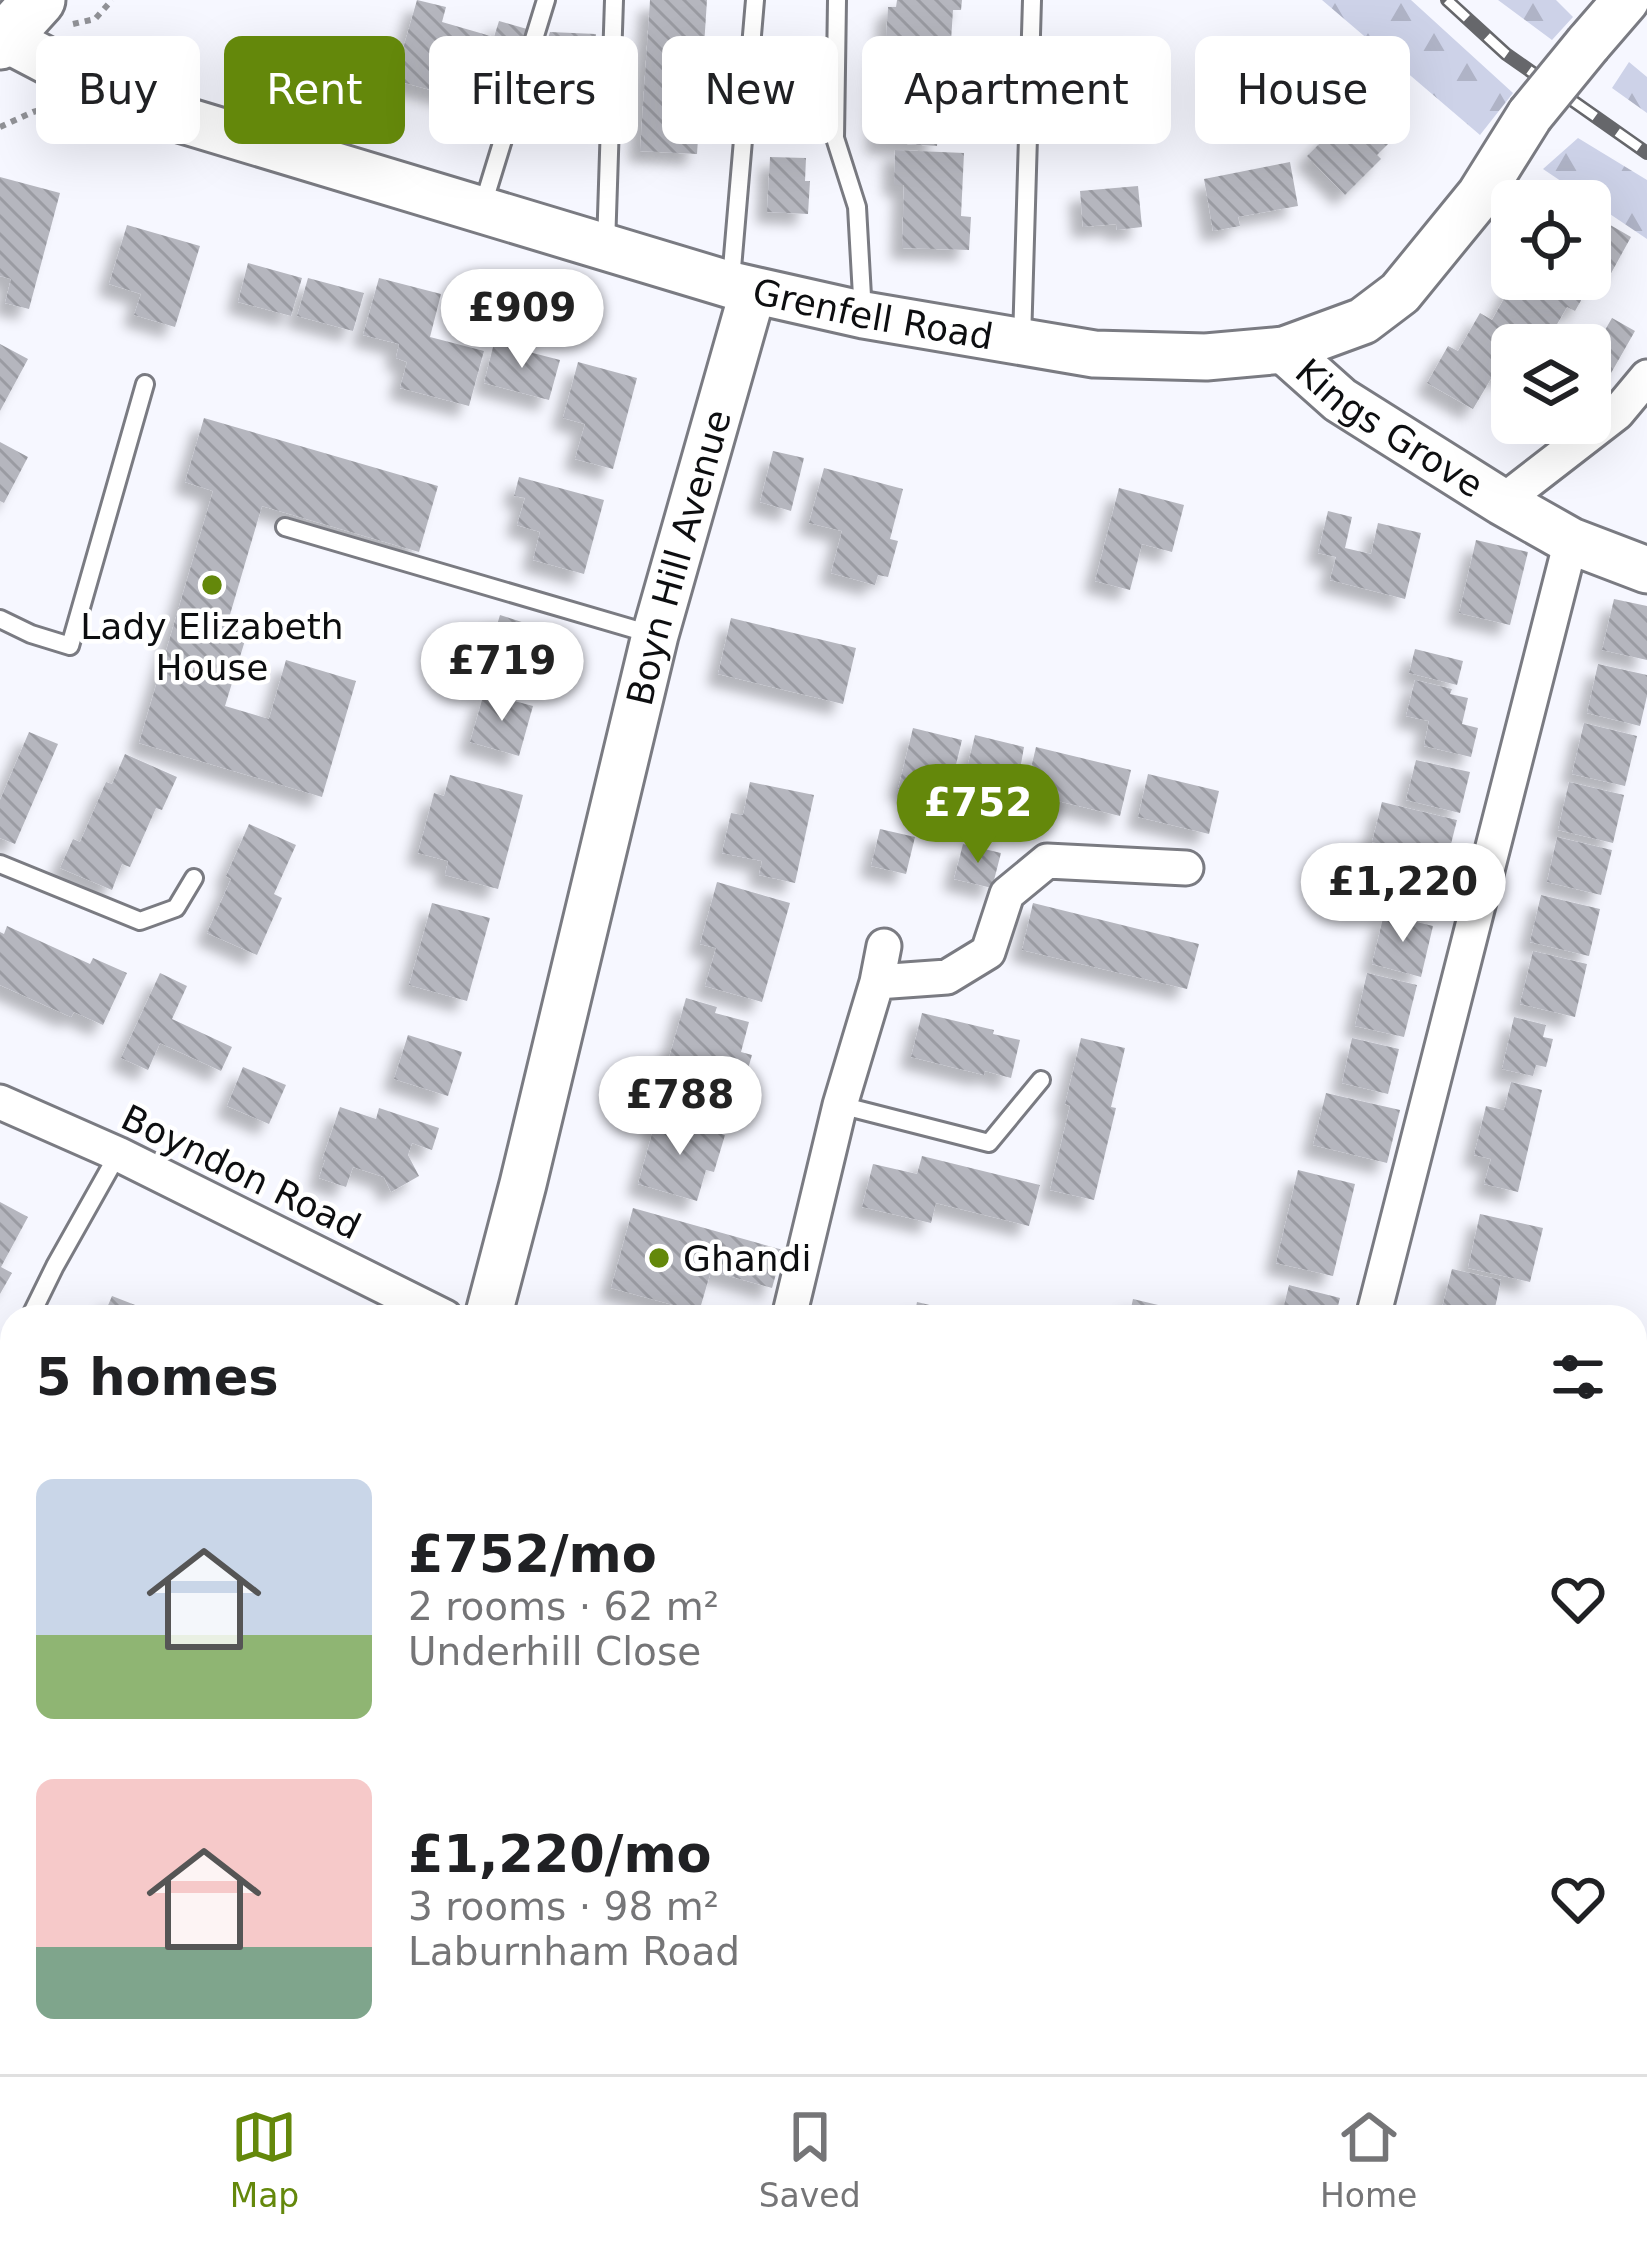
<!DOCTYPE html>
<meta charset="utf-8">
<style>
:root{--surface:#fff;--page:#f2f2f2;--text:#202124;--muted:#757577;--line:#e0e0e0;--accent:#64880b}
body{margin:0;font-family:"DejaVu Sans",sans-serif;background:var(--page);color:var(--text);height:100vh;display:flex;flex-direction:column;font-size:45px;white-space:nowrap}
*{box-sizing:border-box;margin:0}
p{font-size:39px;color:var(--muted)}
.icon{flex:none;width:66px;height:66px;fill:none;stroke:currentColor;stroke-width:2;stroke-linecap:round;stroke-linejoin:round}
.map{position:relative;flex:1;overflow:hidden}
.details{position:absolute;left:0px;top:1305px;width:1647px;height:771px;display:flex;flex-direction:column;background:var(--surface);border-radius:36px 36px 0 0;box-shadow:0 12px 48px #0002}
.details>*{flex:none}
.top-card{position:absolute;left:36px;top:36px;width:1575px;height:108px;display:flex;gap:24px}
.buttons{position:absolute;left:1491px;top:180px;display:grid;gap:24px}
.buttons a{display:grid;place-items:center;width:120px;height:120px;border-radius:18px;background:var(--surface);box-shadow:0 12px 48px #0002;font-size:60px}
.price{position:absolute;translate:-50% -102px;padding:0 27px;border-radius:42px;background:#fff;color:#222;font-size:39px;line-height:78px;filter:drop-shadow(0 3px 6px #0008)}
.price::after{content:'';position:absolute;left:50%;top:72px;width:36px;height:27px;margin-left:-18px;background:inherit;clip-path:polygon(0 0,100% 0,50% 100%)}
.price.selected{background:var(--accent);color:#fff}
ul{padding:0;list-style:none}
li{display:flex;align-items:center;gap:36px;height:300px;padding:0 36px}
li span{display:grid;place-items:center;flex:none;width:336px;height:240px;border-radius:18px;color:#555}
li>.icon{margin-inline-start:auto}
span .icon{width:144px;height:144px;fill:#fffc;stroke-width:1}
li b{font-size:51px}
h2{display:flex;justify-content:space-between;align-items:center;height:144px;padding:0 36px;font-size:51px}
.chip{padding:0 42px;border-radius:18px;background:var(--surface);box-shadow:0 12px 48px #0002;font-size:42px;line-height:108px}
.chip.selected{background:var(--accent);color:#fff}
.tabs{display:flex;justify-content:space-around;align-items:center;height:168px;border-top:3px solid var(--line);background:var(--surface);font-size:33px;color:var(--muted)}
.tabs a{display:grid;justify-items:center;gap:6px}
.tabs .selected{color:var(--accent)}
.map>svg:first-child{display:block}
</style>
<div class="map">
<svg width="1647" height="2074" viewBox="0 0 1647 2074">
<defs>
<pattern id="forest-firs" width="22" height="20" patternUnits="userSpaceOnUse" patternTransform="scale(3)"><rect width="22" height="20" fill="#cdd2e8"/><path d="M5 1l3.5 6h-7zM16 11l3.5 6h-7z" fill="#afb3c6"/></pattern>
<pattern id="building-back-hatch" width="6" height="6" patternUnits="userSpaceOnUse" patternTransform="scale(3)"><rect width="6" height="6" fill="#b5b6be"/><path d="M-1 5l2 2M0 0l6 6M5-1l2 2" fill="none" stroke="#9a9ba2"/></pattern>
<filter id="shadow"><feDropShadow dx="-11" dy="11" stdDeviation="6" flood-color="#0004"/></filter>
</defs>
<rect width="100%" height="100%" fill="#f6f7ff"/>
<!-- forest -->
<path fill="url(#forest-firs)" d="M 1322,0 L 1411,0 L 1513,93 L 1480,135 Z
M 1498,0 L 1556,0 L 1573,17 L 1552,40 Z
M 1629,62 L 1647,77 L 1647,113 L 1612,88 Z
M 1578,138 L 1647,180 L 1647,239 L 1543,169 Z"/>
<!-- building -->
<path fill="url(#building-back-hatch)" filter="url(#shadow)" d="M 417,0 L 446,7 L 442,22 L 494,37 L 499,21 L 527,29 L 504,110 L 394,80 Z
M 650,0 L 707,0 L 697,154 L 640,151 Z
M 897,0 L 962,0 L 961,10 L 953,10 L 951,41 L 886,38 L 888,7 L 896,7 Z
M 550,32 L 596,34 L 592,94 L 531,91 Z
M 882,46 L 943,50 L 937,146 L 877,142 Z
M 1370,93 L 1393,117 L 1381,129 L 1392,140 L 1377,155 L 1381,159 L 1345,195 L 1307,156 Z
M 895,150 L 964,153 L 961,216 L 971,217 L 969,250 L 902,248 L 904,185 L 894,185 Z
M 770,157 L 806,158 L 805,181 L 810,181 L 808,214 L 767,212 Z
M 1290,162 L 1298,206 L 1238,217 L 1240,226 L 1213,231 L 1204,179 Z
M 0,177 L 60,193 L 29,309 L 5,303 L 11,279 L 0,276 Z
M 1138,186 L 1142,227 L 1117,230 L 1116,224 L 1083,227 L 1080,191 Z
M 1593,215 L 1631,237 L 1609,277 L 1598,271 L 1575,311 L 1567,307 L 1545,345 L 1536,345 L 1527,340 L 1525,345 L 1512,345 L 1512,367 L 1506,378 L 1495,372 L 1473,409 L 1427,383 L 1448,346 L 1458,351 L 1480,313 L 1492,320 L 1515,279 L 1525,283 L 1528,279 L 1590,279 L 1590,220 Z
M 127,225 L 200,246 L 175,327 L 134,315 L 141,294 L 109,284 Z
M 248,263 L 302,278 L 291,316 L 238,302 Z
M 308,278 L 364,293 L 353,331 L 297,316 Z
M 379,278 L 441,294 L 430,337 L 484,351 L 469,406 L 400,388 L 407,362 L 396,358 L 399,344 L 363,335 Z
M 1612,318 L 1635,331 L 1610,375 L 1590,363 L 1590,356 Z
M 494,343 L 560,360 L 549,400 L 484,383 Z
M 0,344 L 28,359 L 0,411 Z
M 578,362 L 637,378 L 613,469 L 575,459 L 585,424 L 563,418 Z
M 204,418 L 438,486 L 419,552 L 262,506 L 229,618 L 250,624 L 225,706 L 269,719 L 286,660 L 356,681 L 322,797 L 139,743 L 213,491 L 185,482 Z
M 0,442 L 28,457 L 4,503 L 0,501 Z
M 773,451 L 804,458 L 791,511 L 760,502 Z
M 824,468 L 903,489 L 890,539 L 898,541 L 888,577 L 878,575 L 875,585 L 831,573 L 842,531 L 809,523 Z
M 519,477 L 604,500 L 584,574 L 533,560 L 540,532 L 517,525 L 525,498 L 514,496 Z
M 1119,488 L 1184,505 L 1172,552 L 1142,544 L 1130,590 L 1095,581 Z
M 1328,511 L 1352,517 L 1345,548 L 1371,554 L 1378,523 L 1421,533 L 1405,599 L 1330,580 L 1336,557 L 1318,553 Z
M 1476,540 L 1528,552 L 1510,625 L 1459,613 Z
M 1614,599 L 1647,606 L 1647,660 L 1602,650 Z
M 500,615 L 556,633 L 542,675 L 487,658 Z
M 731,618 L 856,648 L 843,704 L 718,674 Z
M 1415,649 L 1463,661 L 1457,685 L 1409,673 Z
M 1598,664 L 1647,675 L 1647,696 L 1640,726 L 1587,713 Z
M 1415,680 L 1452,689 L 1450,694 L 1468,698 L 1462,724 L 1478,728 L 1471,757 L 1424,746 L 1429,721 L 1406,716 Z
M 484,693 L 533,706 L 519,756 L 470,742 Z
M 1584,723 L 1637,736 L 1625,786 L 1572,774 Z
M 913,728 L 962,740 L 949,794 L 926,788 L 924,795 L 898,789 Z
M 29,732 L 58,744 L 15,844 L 0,838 L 0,800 Z
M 975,735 L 1024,747 L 1014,805 L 1008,815 L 984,809 L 986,803 L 960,797 Z
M 1036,747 L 1131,770 L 1120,816 L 1025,793 Z
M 125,754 L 177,777 L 162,810 L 156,808 L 130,867 L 122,864 L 112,890 L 60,868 L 73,839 L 80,842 L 106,782 L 112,784 Z
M 1416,760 L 1470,772 L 1460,813 L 1406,800 Z
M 1148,774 L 1219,791 L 1209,834 L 1138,817 Z
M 450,775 L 523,795 L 498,889 L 445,875 L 448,861 L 418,853 L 434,793 L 444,796 Z
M 750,782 L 814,795 L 795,883 L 759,875 L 762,861 L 722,853 L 731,813 L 743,815 Z
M 1569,782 L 1624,795 L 1613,843 L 1558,830 Z
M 1382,802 L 1457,820 L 1447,860 L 1372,842 Z
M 249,824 L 296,845 L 274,894 L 282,898 L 257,955 L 207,933 L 231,879 L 226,876 Z
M 880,829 L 915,837 L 906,874 L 871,866 Z
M 1557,837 L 1612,850 L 1601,895 L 1547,882 Z
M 963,844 L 1001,853 L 992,888 L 954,879 Z
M 1397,854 L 1447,867 L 1437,912 L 1386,900 Z
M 717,882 L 790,903 L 762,1002 L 705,986 L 716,948 L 700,944 Z
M 1541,895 L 1600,909 L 1589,956 L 1530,942 Z
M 432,903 L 490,918 L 467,1001 L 409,985 Z
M 1033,903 L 1199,944 L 1187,989 L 1022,950 Z
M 1384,914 L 1433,926 L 1421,977 L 1372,964 Z
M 7,926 L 90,964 L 93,958 L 127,973 L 103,1025 L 74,1012 L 71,1017 L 0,985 L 0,932 L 4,934 Z
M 1533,951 L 1587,964 L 1575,1017 L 1520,1004 Z
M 160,973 L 187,986 L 172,1019 L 232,1047 L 221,1071 L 160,1043 L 148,1070 L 121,1058 Z
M 1367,973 L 1417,985 L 1404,1037 L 1355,1026 Z
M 686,998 L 717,1007 L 715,1013 L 749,1022 L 741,1052 L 752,1055 L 732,1123 L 663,1104 L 673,1067 L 667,1065 Z
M 922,1013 L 994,1030 L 993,1034 L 1020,1040 L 1011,1078 L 985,1071 L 984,1075 L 911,1057 Z
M 1514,1017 L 1546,1025 L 1543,1037 L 1553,1039 L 1546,1067 L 1536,1065 L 1533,1076 L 1502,1069 Z
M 408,1035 L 462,1052 L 448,1096 L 394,1079 Z
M 1081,1038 L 1125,1048 L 1111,1107 L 1116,1108 L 1094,1200 L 1050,1190 L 1070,1106 L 1065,1104 Z
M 1352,1038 L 1399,1049 L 1388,1094 L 1342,1083 Z
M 243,1067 L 286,1085 L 269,1124 L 227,1106 Z
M 1511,1082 L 1542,1090 L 1518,1192 L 1484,1184 L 1491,1159 L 1474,1155 L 1486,1106 L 1504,1110 Z
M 1326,1093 L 1400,1110 L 1387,1163 L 1313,1145 Z
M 340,1107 L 376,1119 L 379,1108 L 439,1128 L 432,1150 L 412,1143 L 408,1155 L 419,1176 L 391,1192 L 384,1177 L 353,1167 L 346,1187 L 319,1178 L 325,1160 L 322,1160 Z
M 657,1116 L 725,1135 L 714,1172 L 706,1170 L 697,1201 L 638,1184 Z
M 922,1156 L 1040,1185 L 1029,1226 L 936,1203 L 931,1223 L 862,1207 L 873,1164 L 917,1174 Z
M 1298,1170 L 1355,1184 L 1333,1276 L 1276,1263 Z
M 0,1202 L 28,1217 L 1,1267 L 12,1273 L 0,1294 Z
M 633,1208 L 783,1250 L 772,1288 L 711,1271 L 699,1312 L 611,1288 Z
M 1480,1214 L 1543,1228 L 1530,1282 L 1468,1268 Z
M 1452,1269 L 1501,1280 L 1493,1317 L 1479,1317 L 1442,1308 Z
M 1289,1285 L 1340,1298 L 1335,1317 L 1281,1317 Z
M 112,1296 L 166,1317 L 103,1317 Z
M 1133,1299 L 1200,1315 L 1200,1317 L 1129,1317 Z
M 917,1302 L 972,1315 L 972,1317 L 914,1317 Z
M 1635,1691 L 1645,1693 L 1637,1726 L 1635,1726 Z
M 7,1722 L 12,1724 L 12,1757 L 0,1751 L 0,1735 Z
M 1645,1961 L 1647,1961 L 1647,2013 L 1635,2010 Z
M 1642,2023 L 1647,2024 L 1647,2074 L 1625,2074 L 1628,2064 L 1635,2064 L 1635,2032 L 1639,2033 Z
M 133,2064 L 208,2064 L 203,2074 L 129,2074 Z
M 444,2064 L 497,2064 L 495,2074 L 441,2074 Z
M 652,2064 L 701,2064 L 698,2074 L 656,2074 L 650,2073 Z
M 843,2064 L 868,2064 L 865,2074 L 840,2074 Z
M 1038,2064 L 1099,2064 L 1131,2073 L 1041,2074 L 1035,2073 Z"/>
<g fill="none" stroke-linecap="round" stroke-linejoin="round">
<defs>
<path id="lane" d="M 837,0 L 835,138 L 857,207 L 863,314
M 482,208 L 546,0
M 606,246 L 614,0
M 731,280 L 755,0
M 1022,341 L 1032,0
M 285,527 L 654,635
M 0,619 L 31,634 L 70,646 L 145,384
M 0,864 L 140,921 L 176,908 L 194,878
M 840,1105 L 989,1143 L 1041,1080
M 30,1317 L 55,1266 L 118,1154"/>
<path id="street" d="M 1502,502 L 1617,413 L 1647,377
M 877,982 L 884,946
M 0,1102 L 118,1154 L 445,1317
M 789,1317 L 840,1105 L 877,982 L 947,977 L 988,952 L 1007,894 L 1047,861 L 1186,868
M 1373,1317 L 1571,541
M 1635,1632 L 1647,1635
M 0,1874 L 12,1880
M 759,2074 L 761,2064
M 1192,2074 L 1195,2064"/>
<g id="secondary">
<path id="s1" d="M 4,38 L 130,104 L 731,285 L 864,315 L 1094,354 L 1206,357 L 1284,350 L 1363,321 L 1400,293 L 1480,195 L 1530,115"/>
<path d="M 1588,44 L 1626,0"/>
<path id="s2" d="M 1284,350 L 1340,400 L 1502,502 L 1571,541 L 1647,570"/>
<path id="s3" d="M 488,1317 L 523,1184 L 655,635 L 753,291"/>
<path d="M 300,2074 L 302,2064"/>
</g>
<path id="primary" d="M 0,43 L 39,0"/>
</defs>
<!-- lane casing -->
<use href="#lane" stroke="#7a7b82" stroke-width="22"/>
<!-- street casing -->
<use href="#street" stroke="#7a7b82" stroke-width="39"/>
<!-- secondary casing -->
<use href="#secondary" stroke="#7a7b82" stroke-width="51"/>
<!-- primary casing -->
<use href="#primary" stroke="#7a7b82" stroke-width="57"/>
<!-- path -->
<path stroke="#919297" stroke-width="6" stroke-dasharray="6 6" stroke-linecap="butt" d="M 73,24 L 95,19 L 112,0
M 0,127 L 33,112 L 51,107"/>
<!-- lane -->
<use href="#lane" stroke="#fff" stroke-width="16"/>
<!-- street -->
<use href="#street" stroke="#fff" stroke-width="33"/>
<!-- secondary -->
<use href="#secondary" stroke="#fff" stroke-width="45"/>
<!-- primary -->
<use href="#primary" stroke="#fff" stroke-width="51"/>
<defs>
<path id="rail" d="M 1447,0 L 1506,54 L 1647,153"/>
</defs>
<!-- rail casing -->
<use href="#rail" stroke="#66676b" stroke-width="14"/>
<!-- rail -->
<use href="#rail" stroke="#fff" stroke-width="9" stroke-dasharray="27" stroke-linecap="butt"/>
<defs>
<path id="secondary-bridge" d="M 1530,115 L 1588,44"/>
</defs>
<!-- secondary-bridge casing -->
<use href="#secondary-bridge" stroke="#7a7b82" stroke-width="51" stroke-linecap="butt"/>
<!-- secondary-bridge -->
<use href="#secondary-bridge" stroke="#fff" stroke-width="45"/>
</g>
<!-- markers -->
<g fill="#64880b" stroke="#fff" stroke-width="4.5">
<circle cx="212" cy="585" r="12"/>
<circle cx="659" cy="1258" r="12"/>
</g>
<g text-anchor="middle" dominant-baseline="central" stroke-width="9" stroke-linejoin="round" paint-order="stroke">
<!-- street labels -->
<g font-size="36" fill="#0d0e10" stroke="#fff">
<text stroke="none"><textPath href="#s1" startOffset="915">Grenfell Road</textPath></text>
<text stroke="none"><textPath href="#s2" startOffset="132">Kings Grove</textPath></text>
<text stroke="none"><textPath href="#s3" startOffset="783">Boyn Hill Avenue</textPath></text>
<text transform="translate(241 1172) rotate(26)">Boyndon Road</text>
</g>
<!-- poi labels -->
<g font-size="36" fill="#0d0e10" stroke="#fff">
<text x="212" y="626">Lady Elizabeth<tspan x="212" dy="41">House</tspan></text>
<text x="683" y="1258" text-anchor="start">Ghandi</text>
</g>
</g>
</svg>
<div class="buttons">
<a><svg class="icon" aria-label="locate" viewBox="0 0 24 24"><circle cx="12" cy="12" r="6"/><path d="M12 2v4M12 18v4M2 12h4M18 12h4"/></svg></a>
<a><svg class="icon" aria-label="layers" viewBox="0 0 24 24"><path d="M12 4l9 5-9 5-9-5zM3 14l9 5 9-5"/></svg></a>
</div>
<b class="price" style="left:522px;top:371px">£909</b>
<b class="price" style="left:502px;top:724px">£719</b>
<b class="price selected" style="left:978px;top:866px">£752</b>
<b class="price" style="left:1403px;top:945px">£1,220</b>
<b class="price" style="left:680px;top:1158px">£788</b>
<div class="top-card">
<a class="chip">Buy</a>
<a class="chip selected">Rent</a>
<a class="chip">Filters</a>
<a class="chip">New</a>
<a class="chip">Apartment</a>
<a class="chip">House</a>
</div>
<section class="details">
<h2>5 homes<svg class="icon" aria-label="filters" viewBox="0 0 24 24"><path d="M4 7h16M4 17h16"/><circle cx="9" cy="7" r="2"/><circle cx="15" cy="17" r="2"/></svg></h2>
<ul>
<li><span style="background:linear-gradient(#c9d6e8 65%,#8fb573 0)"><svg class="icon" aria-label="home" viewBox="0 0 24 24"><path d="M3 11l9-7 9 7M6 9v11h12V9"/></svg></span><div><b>£752/mo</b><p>2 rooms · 62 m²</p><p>Underhill Close</p></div><svg class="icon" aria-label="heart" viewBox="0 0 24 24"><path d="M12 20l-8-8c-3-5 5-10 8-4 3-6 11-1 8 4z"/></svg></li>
<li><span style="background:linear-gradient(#f6c9c9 70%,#7fa58c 0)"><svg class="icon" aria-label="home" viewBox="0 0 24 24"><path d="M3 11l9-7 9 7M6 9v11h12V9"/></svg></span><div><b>£1,220/mo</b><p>3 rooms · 98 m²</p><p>Laburnham Road</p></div><svg class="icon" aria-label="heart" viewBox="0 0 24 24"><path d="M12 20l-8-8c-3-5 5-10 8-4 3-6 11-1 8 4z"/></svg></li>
</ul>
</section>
</div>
<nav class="tabs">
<a class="selected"><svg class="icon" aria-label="map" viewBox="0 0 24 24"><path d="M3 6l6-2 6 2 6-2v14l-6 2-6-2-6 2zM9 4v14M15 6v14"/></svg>Map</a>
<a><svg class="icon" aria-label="saved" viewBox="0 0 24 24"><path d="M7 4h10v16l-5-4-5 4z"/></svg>Saved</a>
<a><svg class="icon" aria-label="home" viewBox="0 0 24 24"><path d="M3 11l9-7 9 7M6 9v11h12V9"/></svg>Home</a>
</nav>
